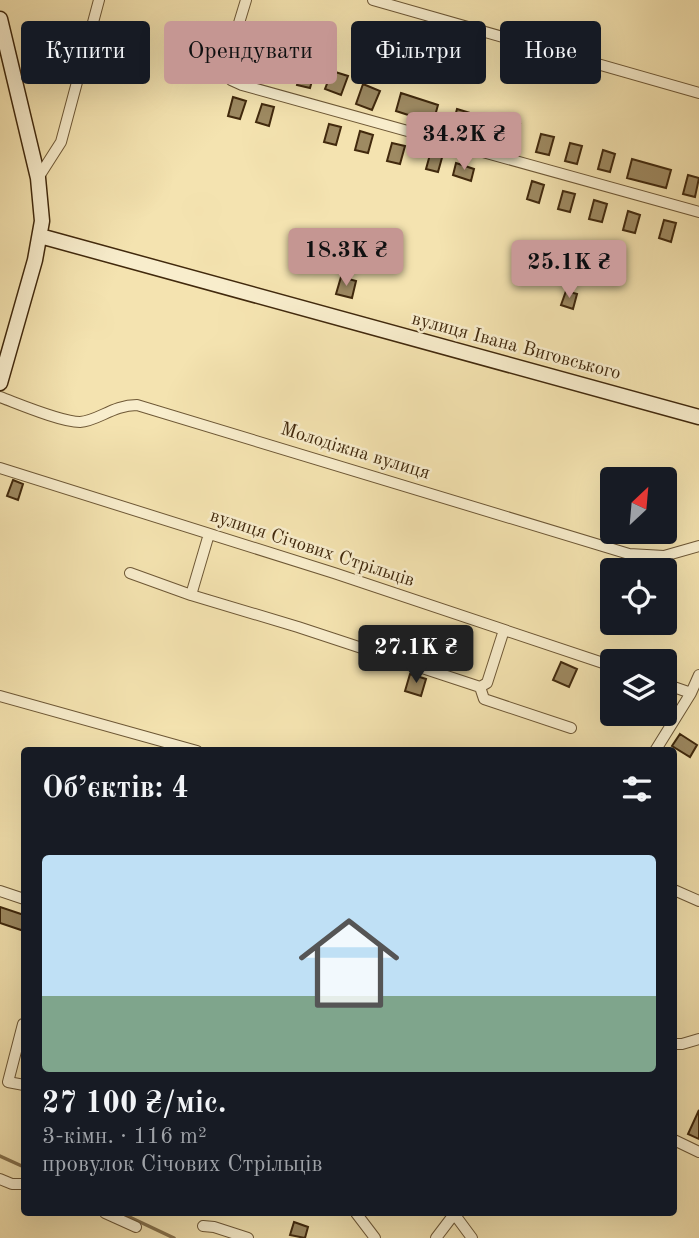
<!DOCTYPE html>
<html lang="uk">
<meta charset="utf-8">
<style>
:root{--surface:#171b24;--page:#242831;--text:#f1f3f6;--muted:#9ea1a6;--line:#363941;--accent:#c59692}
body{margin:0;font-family:"Old Standard TT",serif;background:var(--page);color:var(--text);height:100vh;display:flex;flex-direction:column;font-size:26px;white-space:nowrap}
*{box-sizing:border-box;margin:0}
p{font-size:23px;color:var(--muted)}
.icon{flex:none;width:38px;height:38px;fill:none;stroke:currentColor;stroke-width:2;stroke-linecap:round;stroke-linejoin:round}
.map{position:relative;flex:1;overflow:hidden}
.panel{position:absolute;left:21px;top:747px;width:656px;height:469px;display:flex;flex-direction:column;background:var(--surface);border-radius:7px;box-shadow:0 7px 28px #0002}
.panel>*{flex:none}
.guide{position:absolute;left:21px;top:21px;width:658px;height:63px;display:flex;gap:14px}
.needle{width:46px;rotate:26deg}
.fabs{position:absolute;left:600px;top:467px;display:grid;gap:14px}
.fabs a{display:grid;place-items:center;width:77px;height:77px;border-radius:7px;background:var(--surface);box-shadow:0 7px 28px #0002;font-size:35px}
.price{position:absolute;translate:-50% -60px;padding:0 16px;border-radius:7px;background:var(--accent);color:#111;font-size:23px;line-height:46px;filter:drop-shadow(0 2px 4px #0008)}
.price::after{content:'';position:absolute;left:50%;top:42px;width:21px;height:16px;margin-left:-10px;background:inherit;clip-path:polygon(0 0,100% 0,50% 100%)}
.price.on{background:#222;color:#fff}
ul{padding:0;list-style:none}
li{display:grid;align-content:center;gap:14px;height:371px;padding:0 21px}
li+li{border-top:2px solid var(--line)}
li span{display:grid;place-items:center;height:217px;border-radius:7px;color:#555}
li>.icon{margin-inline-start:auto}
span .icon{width:126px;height:126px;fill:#fffc;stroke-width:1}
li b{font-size:30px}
h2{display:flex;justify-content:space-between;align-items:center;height:84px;padding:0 21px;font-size:30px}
.tag{padding:0 24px;border-radius:7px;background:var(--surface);box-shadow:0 7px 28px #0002;font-size:24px;line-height:63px}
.tag.on{background:var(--accent);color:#111}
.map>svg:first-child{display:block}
</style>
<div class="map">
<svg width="699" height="1238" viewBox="0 0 699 1238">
<rect width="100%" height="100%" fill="#f4e3b0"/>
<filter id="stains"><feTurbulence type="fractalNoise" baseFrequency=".00286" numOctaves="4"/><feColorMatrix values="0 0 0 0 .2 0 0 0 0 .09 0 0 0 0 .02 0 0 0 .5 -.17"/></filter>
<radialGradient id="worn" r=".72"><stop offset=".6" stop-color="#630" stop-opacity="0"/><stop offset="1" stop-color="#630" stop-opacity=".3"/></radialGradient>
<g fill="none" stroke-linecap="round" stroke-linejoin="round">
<!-- stream -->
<path stroke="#88734e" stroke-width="3.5" d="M 0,1156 L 24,1167
M 121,1213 L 174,1238"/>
</g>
<!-- building -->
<path fill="#9e8a62" stroke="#41290d" stroke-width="2" d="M 245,50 L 257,54 L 252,72 L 240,69 Z
M 274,60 L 286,63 L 281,81 L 269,78 Z
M 302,66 L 315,70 L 310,88 L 297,85 Z
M 332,71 L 348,76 L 341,95 L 325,89 Z
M 363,84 L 380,91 L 372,110 L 356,104 Z
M 401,93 L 438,105 L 433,123 L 396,111 Z
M 233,97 L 246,101 L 240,119 L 228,116 Z
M 262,104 L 274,107 L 269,126 L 256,122 Z
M 457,109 L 506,124 L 507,121 L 520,124 L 514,143 L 489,135 L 488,138 L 452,127 Z
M 329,124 L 341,127 L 336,145 L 324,142 Z
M 360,131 L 373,135 L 368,153 L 355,150 Z
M 541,134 L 554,137 L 549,155 L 536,152 Z
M 392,143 L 405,146 L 400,164 L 387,161 Z
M 570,143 L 582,146 L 577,164 L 565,161 Z
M 603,150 L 615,154 L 610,172 L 598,169 Z
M 431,151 L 443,154 L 438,172 L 426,169 Z
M 632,159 L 671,170 L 666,188 L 627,178 Z
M 456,163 L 474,169 L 471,181 L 453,175 Z
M 688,175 L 699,178 L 695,197 L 683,194 Z
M 532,181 L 544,185 L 539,203 L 527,199 Z
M 563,191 L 575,194 L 570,212 L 558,209 Z
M 594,200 L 607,204 L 602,222 L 589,219 Z
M 628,211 L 640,215 L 635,233 L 623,230 Z
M 664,220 L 676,223 L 671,242 L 659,238 Z
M 341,277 L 356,281 L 352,298 L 336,294 Z
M 566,291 L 577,294 L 573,309 L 561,305 Z
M 13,480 L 23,484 L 18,500 L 7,496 Z
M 561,662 L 577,669 L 569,687 L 553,680 Z
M 410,674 L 426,679 L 421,696 L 405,691 Z
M 680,734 L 697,745 L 690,757 L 672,746 Z
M 0,907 L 24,915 L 24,931 L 0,923 Z
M 699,1110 L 699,1139 L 688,1134 Z
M 294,1222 L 308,1227 L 305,1238 L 290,1235 Z"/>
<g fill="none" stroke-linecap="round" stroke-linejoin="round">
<defs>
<path id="street" d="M 246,0 L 225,69 L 231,80 L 242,85 L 699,212
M 373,0 L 699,93
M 38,178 L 61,142 L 99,0
M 0,397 C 19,404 61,422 80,422 C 98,421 113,405 137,405 L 629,554 L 664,556 L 699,546
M 0,468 L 334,573 L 612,666
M 209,534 L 191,595 L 298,627 L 480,687 L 487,683 L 504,630
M 130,573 L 191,595
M 665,684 L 691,693
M 480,687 L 484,699 L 571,728
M 0,696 L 197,751
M 655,751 L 691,693 L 699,675
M 674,890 L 699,901
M 0,891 L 24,899
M 23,1024 L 8,1082 L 24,1085
M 674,1044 L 682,1044 L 699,1039
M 674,1140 L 699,1152
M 0,1179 L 12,1184 L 24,1184
M 105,1213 L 136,1227
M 356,1213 L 375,1238
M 455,1215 L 472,1238
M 203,1226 L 214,1227 L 248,1238
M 436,1238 L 455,1213"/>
<path id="secondary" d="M 0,19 L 38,178 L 42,221 L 35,260 L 0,383
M 40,236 L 699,417"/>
</defs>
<!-- street casing -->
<use href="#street" stroke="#6e5836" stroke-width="12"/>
<!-- secondary casing -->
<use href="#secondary" stroke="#41290d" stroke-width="17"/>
<!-- street -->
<use href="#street" stroke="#f8edcc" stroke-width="10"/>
<!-- secondary -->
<use href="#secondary" stroke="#f8edcc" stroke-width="14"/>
</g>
<g text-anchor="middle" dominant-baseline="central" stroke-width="5" stroke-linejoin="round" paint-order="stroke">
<!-- street labels -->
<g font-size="19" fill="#41290d" stroke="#f8edcc">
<text transform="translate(516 347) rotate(15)">вулиця Івана Виговського</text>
<text transform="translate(355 452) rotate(17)">Молодіжна вулиця</text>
<text transform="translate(312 549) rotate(18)">вулиця Січових Стрільців</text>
</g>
</g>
<rect width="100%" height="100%" filter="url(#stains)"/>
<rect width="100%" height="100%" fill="url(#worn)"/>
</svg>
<div class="fabs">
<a><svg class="needle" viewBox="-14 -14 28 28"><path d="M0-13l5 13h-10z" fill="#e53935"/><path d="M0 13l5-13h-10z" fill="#9ea1a6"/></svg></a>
<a><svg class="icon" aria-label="locate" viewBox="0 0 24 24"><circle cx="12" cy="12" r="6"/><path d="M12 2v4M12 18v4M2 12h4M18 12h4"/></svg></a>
<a><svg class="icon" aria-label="layers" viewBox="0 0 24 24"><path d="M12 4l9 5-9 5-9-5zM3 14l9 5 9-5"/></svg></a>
</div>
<b class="price" style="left:464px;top:172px">34.2K ₴</b>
<b class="price" style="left:346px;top:288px">18.3K ₴</b>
<b class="price" style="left:569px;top:300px">25.1K ₴</b>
<b class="price on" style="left:416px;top:685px">27.1K ₴</b>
<div class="guide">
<a class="tag">Купити</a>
<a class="tag on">Орендувати</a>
<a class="tag">Фільтри</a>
<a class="tag">Нове</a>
</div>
<section class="panel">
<h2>Об’єктів: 4<svg class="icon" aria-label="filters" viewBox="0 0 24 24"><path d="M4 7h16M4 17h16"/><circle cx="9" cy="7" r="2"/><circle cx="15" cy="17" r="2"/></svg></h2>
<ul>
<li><span style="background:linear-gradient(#bfe0f5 65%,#7fa58c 0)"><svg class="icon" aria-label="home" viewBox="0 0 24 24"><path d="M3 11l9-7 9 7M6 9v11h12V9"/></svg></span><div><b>27 100 ₴/міс.</b><p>3-кімн. · 116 m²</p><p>провулок Січових Стрільців</p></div></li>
</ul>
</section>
</div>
